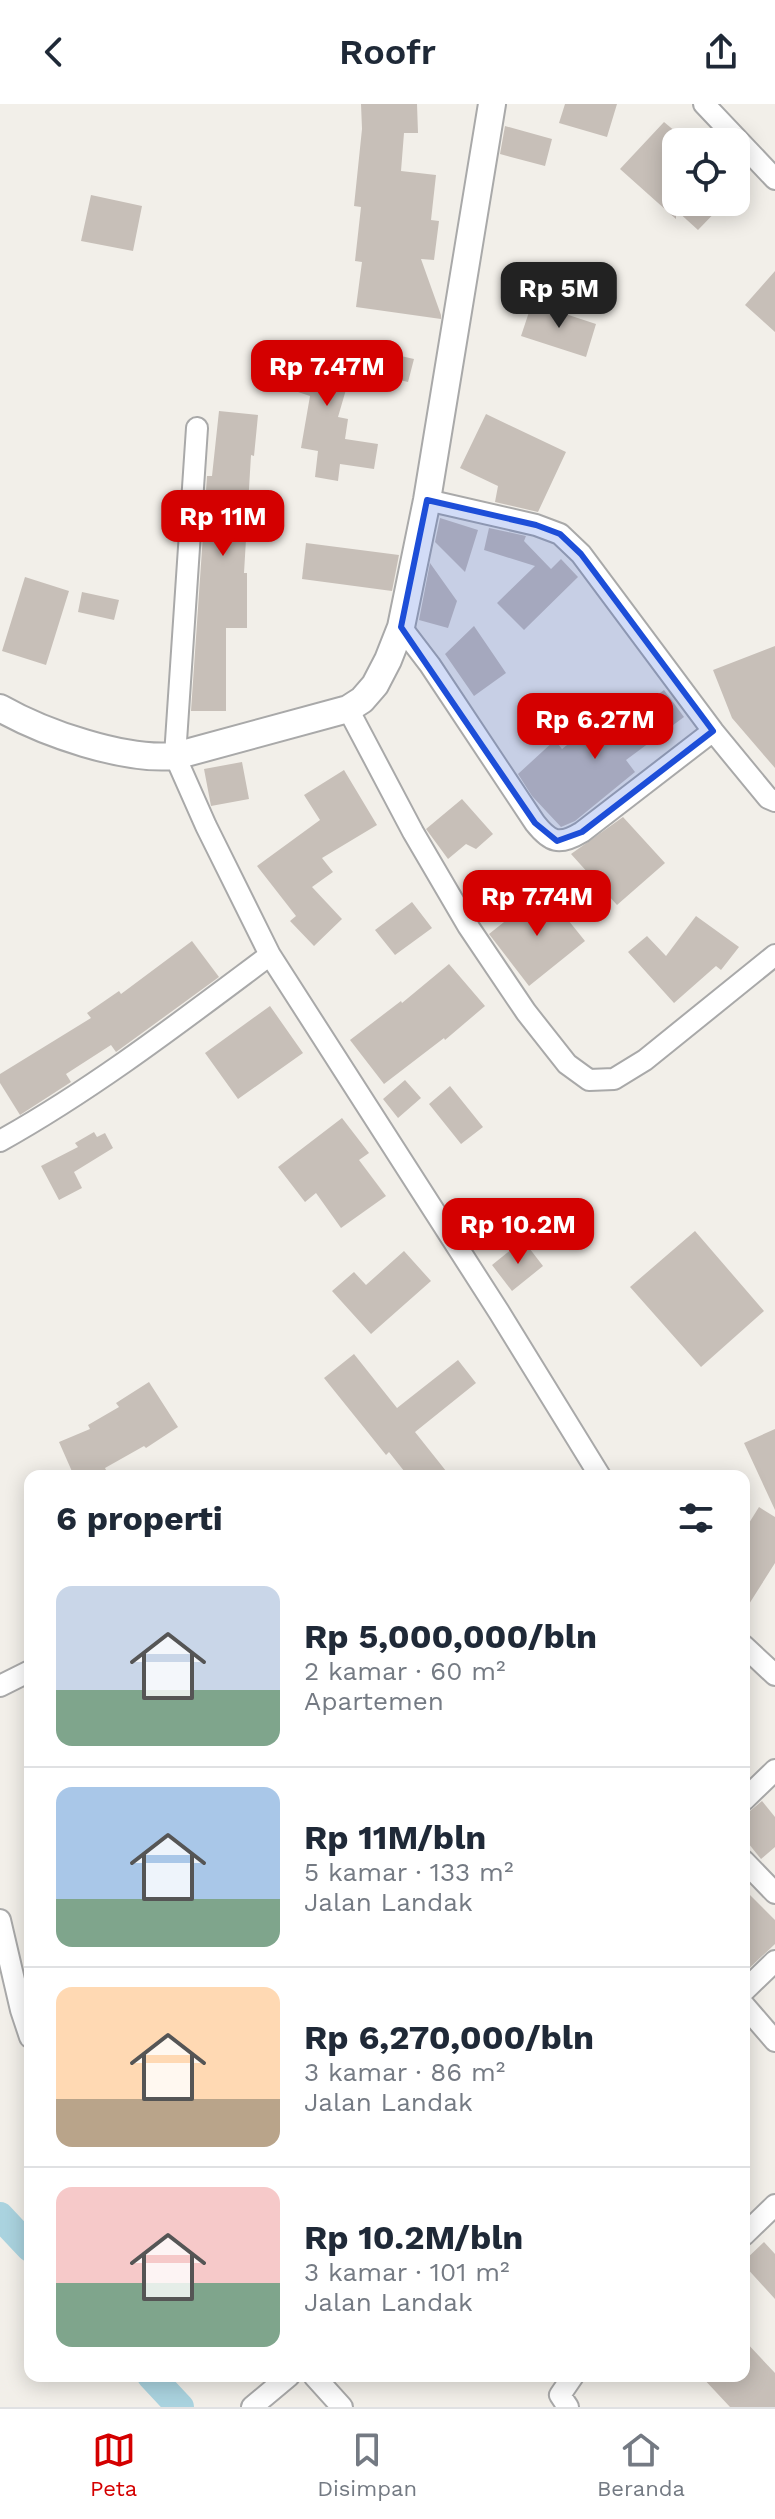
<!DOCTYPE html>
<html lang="id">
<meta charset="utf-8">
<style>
:root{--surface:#fff;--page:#f2f2f3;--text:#1f2937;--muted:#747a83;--line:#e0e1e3;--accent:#d40000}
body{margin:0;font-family:"Work Sans",sans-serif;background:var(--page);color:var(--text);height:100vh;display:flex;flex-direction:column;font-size:30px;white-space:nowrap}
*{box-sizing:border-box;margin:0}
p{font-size:26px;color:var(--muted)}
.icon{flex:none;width:44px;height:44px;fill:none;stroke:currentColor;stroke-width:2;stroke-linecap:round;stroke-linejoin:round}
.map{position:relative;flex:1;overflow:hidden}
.panel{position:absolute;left:24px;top:1366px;width:726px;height:912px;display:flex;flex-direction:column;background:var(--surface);border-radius:16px;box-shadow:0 4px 20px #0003}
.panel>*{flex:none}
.tools{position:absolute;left:662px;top:24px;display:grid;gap:16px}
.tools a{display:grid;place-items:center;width:88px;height:88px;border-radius:16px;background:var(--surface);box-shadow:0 4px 20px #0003;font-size:40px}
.price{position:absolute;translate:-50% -68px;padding:0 18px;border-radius:16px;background:var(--accent);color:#fff;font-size:26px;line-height:52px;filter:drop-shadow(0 2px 4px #0008)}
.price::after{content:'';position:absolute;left:50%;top:48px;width:24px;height:18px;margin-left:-12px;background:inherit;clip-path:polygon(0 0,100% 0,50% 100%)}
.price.on{background:#222;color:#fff}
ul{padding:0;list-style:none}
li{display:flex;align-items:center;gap:24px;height:200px;padding:0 32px}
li+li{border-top:2px solid var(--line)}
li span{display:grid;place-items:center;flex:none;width:224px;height:160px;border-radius:16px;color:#555}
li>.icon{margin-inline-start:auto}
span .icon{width:96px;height:96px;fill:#fffc;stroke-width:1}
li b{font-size:34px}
h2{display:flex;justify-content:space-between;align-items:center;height:96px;padding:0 32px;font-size:34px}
header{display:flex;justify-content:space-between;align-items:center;height:104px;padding:0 32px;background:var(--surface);font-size:36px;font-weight:600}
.tab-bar{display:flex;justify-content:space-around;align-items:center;height:112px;border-top:2px solid var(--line);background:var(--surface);font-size:22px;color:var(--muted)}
.tab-bar a{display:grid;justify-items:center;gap:4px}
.tab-bar .on{color:var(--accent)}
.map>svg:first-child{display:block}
</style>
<header><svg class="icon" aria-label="back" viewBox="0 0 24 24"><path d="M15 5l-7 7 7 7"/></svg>Roofr<svg class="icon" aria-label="share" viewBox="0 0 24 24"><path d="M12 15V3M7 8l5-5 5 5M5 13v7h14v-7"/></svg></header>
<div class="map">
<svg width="775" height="2303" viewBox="0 0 775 2303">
<rect width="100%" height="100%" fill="#f2efe9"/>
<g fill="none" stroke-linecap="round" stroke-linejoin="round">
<!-- canal -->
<path stroke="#aad3df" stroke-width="28" d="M 0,2112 L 30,2144
M 151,2272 L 180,2303"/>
</g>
<!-- building -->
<path fill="#c7bfb8" d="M 361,0 L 417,0 L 418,29 L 404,29 L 401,67 L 436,71 L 431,116 L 439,117 L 434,156 L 421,155 L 441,211 L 441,215 L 356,203 L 362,158 L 355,157 L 361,103 L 354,102 L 362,25 Z
M 565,0 L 617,0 L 607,33 L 559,19 Z
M 664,18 L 676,28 L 676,98 L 725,98 L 698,126 L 676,106 L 676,115 L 620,65 Z
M 505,22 L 552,35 L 545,62 L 500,50 Z
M 91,91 L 142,102 L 133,147 L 81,137 Z
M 775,167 L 775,228 L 745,201 Z
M 532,199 L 596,220 L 586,253 L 521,232 Z
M 295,238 L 326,248 L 329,240 L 357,248 L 338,313 L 348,315 L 345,335 L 378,340 L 374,365 L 340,360 L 338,377 L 315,373 L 318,347 L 301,344 L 310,292 L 280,282 Z
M 366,244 L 414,255 L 408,278 L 361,267 Z
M 219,307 L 258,311 L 254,352 L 251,351 L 244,469 L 247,469 L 247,524 L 226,524 L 226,607 L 191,607 L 207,372 L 212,372 Z
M 486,310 L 566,348 L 538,408 L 495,398 L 498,382 L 460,364 Z
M 440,414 L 478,426 L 465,468 L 435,438 Z
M 489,424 L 526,432 L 524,437 L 551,465 L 561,455 L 578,473 L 524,526 L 497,499 L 535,462 L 484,446 Z
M 306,439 L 399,451 L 392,487 L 302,475 Z
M 430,459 L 457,497 L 448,524 L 419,516 Z
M 25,473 L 69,487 L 46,561 L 2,547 Z
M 82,488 L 119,496 L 114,516 L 78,508 Z
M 474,522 L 506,569 L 474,592 L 445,550 Z
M 775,542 L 775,664 L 732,614 L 713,566 Z
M 664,586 L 684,613 L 626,656 L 635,668 L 575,717 L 561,723 L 532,692 L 518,670 L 555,636 L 562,645 L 596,618 L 606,630 Z
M 242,658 L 249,695 L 211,702 L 204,665 Z
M 344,666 L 377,721 L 322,754 L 333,768 L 312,783 L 342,815 L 314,842 L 290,817 L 296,812 L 257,762 L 320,716 L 304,691 Z
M 462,695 L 493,730 L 476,745 L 466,740 L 448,755 L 426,725 Z
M 623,713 L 665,759 L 617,801 L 571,750 Z
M 544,786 L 585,837 L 529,882 L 489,830 Z
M 412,798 L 432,824 L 395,851 L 375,826 Z
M 696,812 L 739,843 L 721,866 L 716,862 L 674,899 L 628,848 L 647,832 L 666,852 Z
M 192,837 L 219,873 L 116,948 L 111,941 L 66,970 L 71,978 L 20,1011 L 0,979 L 0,970 L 91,914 L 87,909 L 119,887 L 121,890 Z
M 449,860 L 485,902 L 445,936 L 444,934 L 384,980 L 350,936 L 401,897 L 402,899 Z
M 270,902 L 303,949 L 238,995 L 205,949 Z
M 405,976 L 421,994 L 398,1014 L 383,995 Z
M 450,982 L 483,1023 L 461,1040 L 429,1000 Z
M 342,1014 L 369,1049 L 359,1056 L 386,1092 L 341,1124 L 316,1089 L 305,1098 L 278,1063 Z
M 94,1028 L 97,1033 L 105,1029 L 113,1044 L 74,1068 L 82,1084 L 59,1096 L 41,1062 L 78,1043 L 75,1039 Z
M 695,1127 L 764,1207 L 701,1263 L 630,1183 Z
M 523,1136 L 543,1162 L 512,1187 L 492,1161 Z
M 404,1147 L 431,1177 L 371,1230 L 332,1187 L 354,1168 L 366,1181 Z
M 354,1250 L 397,1304 L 458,1256 L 476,1279 L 415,1328 L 450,1372 L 408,1372 L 389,1348 L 386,1351 L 324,1274 Z
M 149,1278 L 178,1323 L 146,1344 L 144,1342 L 105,1364 L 106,1366 L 92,1372 L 74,1372 L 59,1338 L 90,1325 L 88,1321 L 119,1303 L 116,1299 Z
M 775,1325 L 775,1406 L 744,1339 Z
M 759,1403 L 775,1413 L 775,1459 L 744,1508 L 744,1427 Z
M 762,1697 L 775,1713 L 775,1743 L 761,1755 L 744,1734 L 744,1712 Z
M 744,1785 L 775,1816 L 775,1840 L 744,1869 Z
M 764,2138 L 775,2150 L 775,2195 L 744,2161 L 744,2157 Z
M 744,2236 L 775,2269 L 775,2303 L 730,2303 L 701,2272 L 744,2272 Z"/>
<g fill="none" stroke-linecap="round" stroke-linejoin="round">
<defs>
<path id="minor" d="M 704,0 L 775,75
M 197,324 L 175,652 L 206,722 L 270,851 L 499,1208 L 600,1372
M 427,396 L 536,421 L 560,430 L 581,450 L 713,627 L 768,694 L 775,697
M 401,523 L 430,561 L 535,719 C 550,738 559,742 582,728 L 713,627
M 348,605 L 413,728 L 468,822 L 526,908 L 567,960 L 589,976 L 614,975 L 645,956 L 775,851
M 0,1037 C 95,984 183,916 270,851
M 744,1542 L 775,1571
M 0,1582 L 30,1567
M 744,1696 L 775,1666
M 744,1757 L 775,1789
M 0,1816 L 21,1906 L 30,1933
M 744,1887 L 775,1857
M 744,1901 L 775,1937
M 744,2131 L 775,2101
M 314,2272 L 342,2303
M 252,2303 L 289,2272
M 568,2303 L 560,2291 L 573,2272"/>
<path id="tertiary" d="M 0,604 C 44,629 124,657 175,652 L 348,605 L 362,596 L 375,581 L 388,556 L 401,523 L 427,396 L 492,0"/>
</defs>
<!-- minor casing -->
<use href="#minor" stroke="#a9a9a9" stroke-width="24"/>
<!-- tertiary casing -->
<use href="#tertiary" stroke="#a9a9a9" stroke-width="30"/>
<!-- minor -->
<use href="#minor" stroke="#fff" stroke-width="20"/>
<!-- tertiary -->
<use href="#tertiary" stroke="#fff" stroke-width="26"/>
</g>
<!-- marked area -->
<path fill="#1d4ed8" fill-opacity="0.2" stroke="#1d4ed8" stroke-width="6" stroke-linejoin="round" d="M 427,396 L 536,421 L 560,430 L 581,450 L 713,627 L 582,728 L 557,737 L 535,719 L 401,523 Z"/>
</svg>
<div class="tools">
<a><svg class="icon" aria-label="locate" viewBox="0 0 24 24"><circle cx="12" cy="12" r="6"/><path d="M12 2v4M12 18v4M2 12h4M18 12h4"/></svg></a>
</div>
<b class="price on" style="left:559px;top:226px">Rp 5M</b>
<b class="price" style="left:327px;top:304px">Rp 7.47M</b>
<b class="price" style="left:223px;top:454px">Rp 11M</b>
<b class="price" style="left:595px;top:657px">Rp 6.27M</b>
<b class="price" style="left:537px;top:834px">Rp 7.74M</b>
<b class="price" style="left:518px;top:1162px">Rp 10.2M</b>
<section class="panel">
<h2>6 properti<svg class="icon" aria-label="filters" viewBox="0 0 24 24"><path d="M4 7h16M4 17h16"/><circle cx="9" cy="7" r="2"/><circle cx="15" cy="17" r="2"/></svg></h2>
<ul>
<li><span style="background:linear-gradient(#c9d6e8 65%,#7fa58c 0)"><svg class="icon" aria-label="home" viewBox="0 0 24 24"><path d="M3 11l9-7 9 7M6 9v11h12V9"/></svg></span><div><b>Rp 5,000,000/bln</b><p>2 kamar · 60 m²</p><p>Apartemen</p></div></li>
<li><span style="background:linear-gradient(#a9c7e8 70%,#7fa58c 0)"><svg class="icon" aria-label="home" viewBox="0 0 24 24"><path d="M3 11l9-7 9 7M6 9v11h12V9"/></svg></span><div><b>Rp 11M/bln</b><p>5 kamar · 133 m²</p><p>Jalan Landak</p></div></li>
<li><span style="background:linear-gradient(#ffd9b3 70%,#b9a48a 0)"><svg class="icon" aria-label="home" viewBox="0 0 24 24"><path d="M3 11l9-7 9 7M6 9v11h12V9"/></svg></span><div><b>Rp 6,270,000/bln</b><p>3 kamar · 86 m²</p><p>Jalan Landak</p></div></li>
<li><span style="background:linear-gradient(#f6c9c9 60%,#7fa58c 0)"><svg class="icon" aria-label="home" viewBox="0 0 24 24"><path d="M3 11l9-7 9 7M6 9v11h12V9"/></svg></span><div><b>Rp 10.2M/bln</b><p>3 kamar · 101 m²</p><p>Jalan Landak</p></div></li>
</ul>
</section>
</div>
<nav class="tab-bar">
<a class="on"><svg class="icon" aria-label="map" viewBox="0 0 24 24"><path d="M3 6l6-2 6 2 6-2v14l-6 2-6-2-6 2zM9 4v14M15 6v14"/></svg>Peta</a>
<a><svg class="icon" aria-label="saved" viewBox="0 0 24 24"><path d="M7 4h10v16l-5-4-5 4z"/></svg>Disimpan</a>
<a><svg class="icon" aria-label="home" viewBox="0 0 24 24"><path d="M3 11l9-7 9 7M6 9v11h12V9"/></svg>Beranda</a>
</nav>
